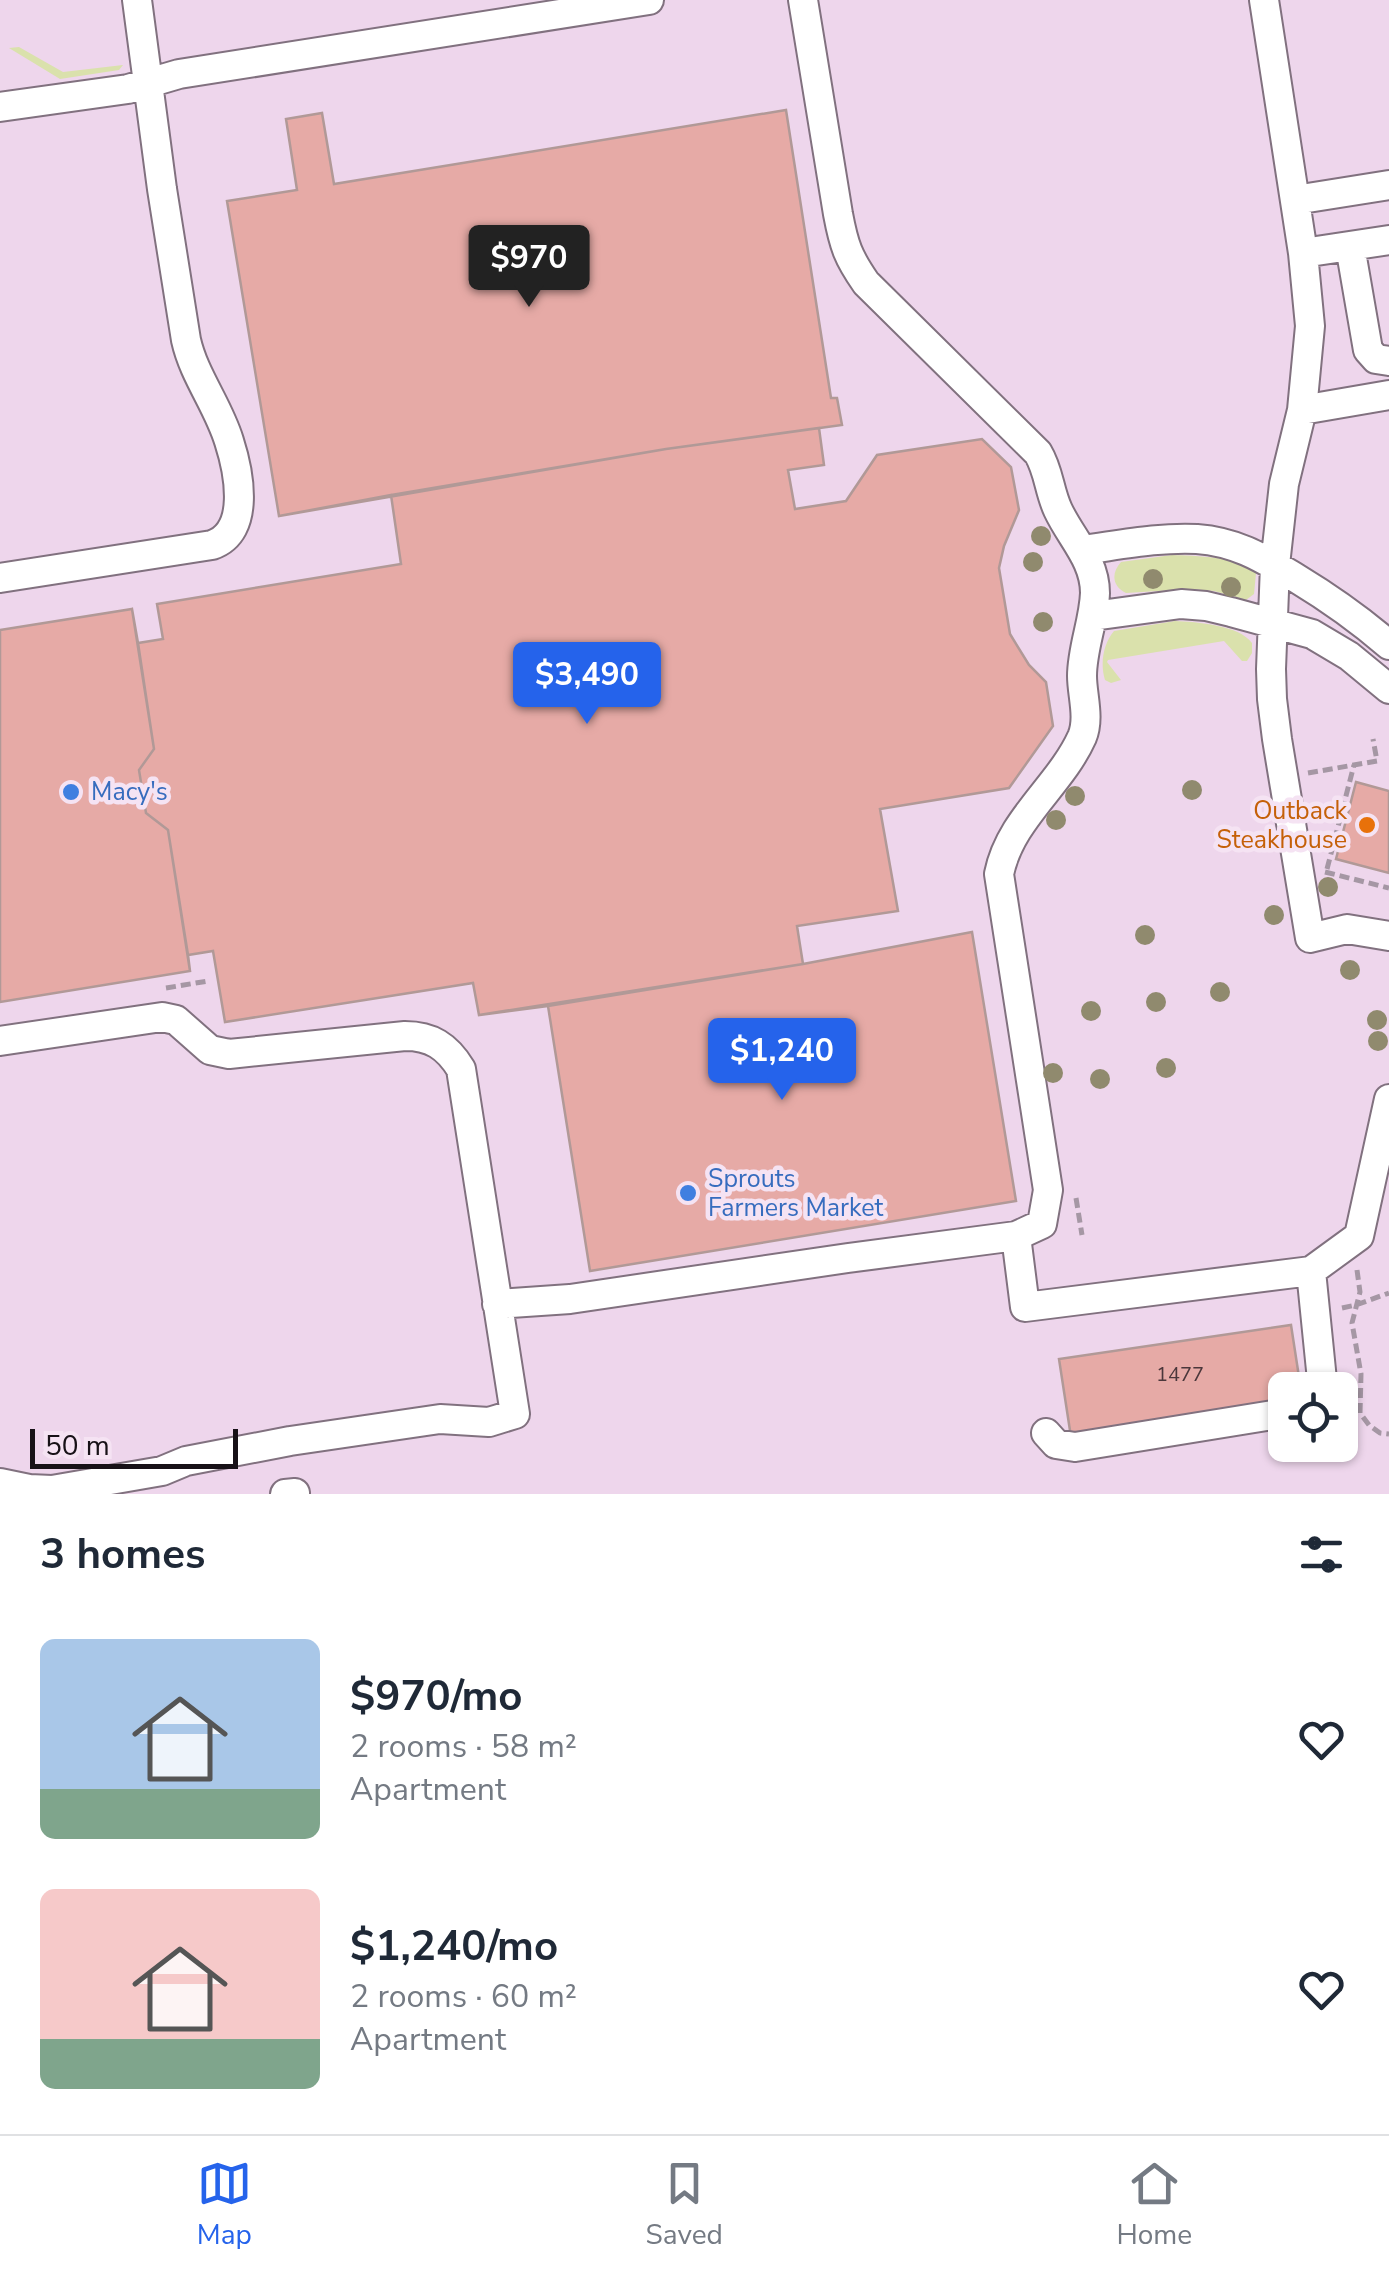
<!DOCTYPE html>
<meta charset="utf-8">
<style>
:root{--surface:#fff;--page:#f2f2f3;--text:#1f2937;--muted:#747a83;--line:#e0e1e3;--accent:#2563eb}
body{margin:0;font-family:"Nunito Sans",sans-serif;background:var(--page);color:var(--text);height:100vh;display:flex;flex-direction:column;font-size:38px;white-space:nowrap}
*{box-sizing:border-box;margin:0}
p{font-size:32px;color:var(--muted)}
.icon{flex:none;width:55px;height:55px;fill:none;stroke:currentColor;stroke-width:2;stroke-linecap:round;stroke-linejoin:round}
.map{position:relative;height:1494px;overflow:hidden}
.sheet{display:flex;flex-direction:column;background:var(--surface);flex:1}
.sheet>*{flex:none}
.buttons{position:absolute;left:1268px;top:1372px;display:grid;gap:20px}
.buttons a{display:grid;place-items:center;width:90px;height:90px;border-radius:15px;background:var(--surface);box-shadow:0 2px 8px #0004;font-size:50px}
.scale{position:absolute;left:30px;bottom:25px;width:208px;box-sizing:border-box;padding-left:10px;border:5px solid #171117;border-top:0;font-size:28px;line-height:35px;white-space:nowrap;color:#171117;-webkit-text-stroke:8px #f5e3f3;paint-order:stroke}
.price{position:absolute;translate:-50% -85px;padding:0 22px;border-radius:10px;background:var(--accent);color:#fff;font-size:32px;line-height:65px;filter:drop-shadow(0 2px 5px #0008)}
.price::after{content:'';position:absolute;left:50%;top:60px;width:30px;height:22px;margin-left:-15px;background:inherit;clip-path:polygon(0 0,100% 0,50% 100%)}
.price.active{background:#222;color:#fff}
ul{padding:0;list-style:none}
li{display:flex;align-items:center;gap:30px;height:250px;padding:0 40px}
li span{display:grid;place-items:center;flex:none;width:280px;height:200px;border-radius:15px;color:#555}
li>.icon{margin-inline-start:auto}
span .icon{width:120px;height:120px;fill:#fffc;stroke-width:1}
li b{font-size:42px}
h2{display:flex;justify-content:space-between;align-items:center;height:120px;padding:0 40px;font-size:42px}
.tabs{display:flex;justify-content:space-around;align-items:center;height:140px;border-top:2px solid var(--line);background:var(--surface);font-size:28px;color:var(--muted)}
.tabs a{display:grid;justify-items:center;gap:5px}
.tabs .active{color:var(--accent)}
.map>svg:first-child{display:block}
</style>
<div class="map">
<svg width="1389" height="1494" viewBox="0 0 1389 1494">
<rect width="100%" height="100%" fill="#f5e3f3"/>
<!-- built -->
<path fill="#eed6ec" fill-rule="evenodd" d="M 0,0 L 1389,0 L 1389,1494 L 0,1494 ZM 1285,1390 L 1340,1390 L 1340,1445 L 1285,1445 Z"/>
<!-- green -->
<path fill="#dae1ac" d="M 19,47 L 63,72 L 123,65 L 119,70 L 60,79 L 9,48 Z
M 1172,555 C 1195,556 1240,556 1256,573 L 1254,594 L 1246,600 L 1214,591 L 1191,589 L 1126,593 C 1112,586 1111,573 1121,562 Z
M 1175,621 C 1197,622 1239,625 1252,643 L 1252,653 L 1247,661 L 1242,661 L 1224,641 L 1108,660 L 1107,662 L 1121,680 L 1111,683 L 1105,680 C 1100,664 1103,644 1114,631 Z"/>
<!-- building -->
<path fill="#e6aaa6" stroke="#b19997" stroke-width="2.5" d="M 786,110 L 831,398 L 837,398 L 842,425 L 819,428 L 824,465 L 788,470 L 795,509 L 846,501 L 877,455 L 982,439 L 1011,467 L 1019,510 L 1004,546 L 999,568 L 1010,634 L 1029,665 L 1046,682 L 1053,726 L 1009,788 L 880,809 L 898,911 L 797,926 L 803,964 L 972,932 L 1016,1201 L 590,1271 L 548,1006 L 479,1015 L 473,983 L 225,1022 L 213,951 L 188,955 L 190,971 L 0,1002 L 0,630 L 132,609 L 138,643 L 163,639 L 157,604 L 401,564 L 391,495 L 279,516 L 227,201 L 297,190 L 286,119 L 322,113 L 334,184 Z
M 786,110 L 831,398 L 837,398 L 842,425 L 666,449 L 279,516 L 227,201 L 297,190 L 286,119 L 322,113 L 334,184 Z
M 819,428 L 824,465 L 788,470 L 795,509 L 846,501 L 877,455 L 982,439 L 1011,467 L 1019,510 L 1004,546 L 999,568 L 1010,634 L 1029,665 L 1046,682 L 1053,726 L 1009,788 L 880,809 L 898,911 L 797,926 L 803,964 L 479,1015 L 473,983 L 225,1022 L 213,951 L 188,955 L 168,830 L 146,813 L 139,770 L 154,749 L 138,643 L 163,639 L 157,604 L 401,564 L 391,495 L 666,449 Z
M 132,609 L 154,749 L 139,770 L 146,813 L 168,830 L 190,971 L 0,1002 L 0,630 Z
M 1356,782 L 1389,791 L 1389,873 L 1336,859 Z
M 972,932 L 1016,1201 L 590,1271 L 548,1006 L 803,964 Z
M 1291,1325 L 1301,1390 L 1285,1390 L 1285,1399 L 1071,1437 L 1059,1359 Z"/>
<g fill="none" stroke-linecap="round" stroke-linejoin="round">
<defs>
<path id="minor" d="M 803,0 L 838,214 C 844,246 848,257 866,283 L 1038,453 C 1049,471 1049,491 1058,510 C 1071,538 1095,560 1095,593 C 1094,621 1082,648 1082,676 C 1082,695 1090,718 1082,737 C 1060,786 1010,819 999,874 L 1048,1190 L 1042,1224 L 1016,1236 L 1025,1307 L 1311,1271 L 1359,1236 L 1389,1099
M 1264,0 L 1303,253 L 1310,326 L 1302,410 L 1284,484 L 1275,565 L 1271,669 L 1272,699 L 1277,739 L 1310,938 L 1347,929 L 1389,936
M 0,107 L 128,89 L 179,74 L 649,0
M 1295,200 L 1389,185
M 1350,246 L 1368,350 L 1376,359 L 1389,361
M 1303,253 L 1389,240
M 1302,410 L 1389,395
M 1082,550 C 1120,545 1159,537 1197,539 C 1237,542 1262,558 1296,578 C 1329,598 1359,619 1389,645
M 0,578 L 212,545 C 251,532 239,472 229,441 C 218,405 194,376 186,340 L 162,189 L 137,0
M 1093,616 L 1181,604 L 1206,606 L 1231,612 L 1312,634 L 1349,656 L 1389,689
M 0,1041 L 162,1017 L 176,1020 L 210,1050 L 229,1054 L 405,1036 C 431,1036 447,1046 461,1069 L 515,1414 L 489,1422 L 440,1419 L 290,1441 L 186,1461 L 162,1471 L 52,1490 L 29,1489 L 0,1483
M 1311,1271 L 1323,1390
M 497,1304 L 570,1299 L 848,1258 L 1016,1236
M 1046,1433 L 1056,1444 L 1075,1447 L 1285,1413
M 285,1494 L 295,1493"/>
</defs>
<!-- minor casing -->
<use href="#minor" stroke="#81717f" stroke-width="32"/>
<!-- path -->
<path stroke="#a597a4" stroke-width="5" stroke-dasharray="10 5" stroke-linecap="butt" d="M 1308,773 L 1377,761 L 1373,739
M 1327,869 L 1354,765
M 1325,872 L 1389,888
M 166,988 L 208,981
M 1076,1198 L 1082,1235
M 1357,1270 L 1360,1292 L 1352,1323 L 1361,1374 L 1360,1413 L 1369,1425 L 1380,1433 L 1389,1434
M 1342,1308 L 1356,1305 L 1389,1293"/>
<!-- minor -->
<use href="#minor" stroke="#fff" stroke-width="28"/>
</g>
<!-- trees -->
<g fill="#908a6e">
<circle cx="1041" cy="536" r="10"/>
<circle cx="1033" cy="562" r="10"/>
<circle cx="1153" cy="579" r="10"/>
<circle cx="1231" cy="587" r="10"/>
<circle cx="1043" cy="622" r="10"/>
<circle cx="1192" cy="790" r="10"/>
<circle cx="1075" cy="796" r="10"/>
<circle cx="1056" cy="820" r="10"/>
<circle cx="1328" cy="887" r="10"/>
<circle cx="1274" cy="915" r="10"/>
<circle cx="1145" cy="935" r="10"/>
<circle cx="1350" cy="970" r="10"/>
<circle cx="1220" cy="992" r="10"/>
<circle cx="1156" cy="1002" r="10"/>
<circle cx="1091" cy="1011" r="10"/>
<circle cx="1377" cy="1020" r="10"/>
<circle cx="1378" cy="1041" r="10"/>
<circle cx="1166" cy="1068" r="10"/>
<circle cx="1053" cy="1073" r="10"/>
<circle cx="1100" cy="1079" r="10"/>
</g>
<!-- markers -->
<g fill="#3f7fe0" stroke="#f5e3f3" stroke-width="4">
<circle cx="71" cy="792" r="10"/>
<circle cx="688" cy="1193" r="10"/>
</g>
<circle fill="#e8710a" stroke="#f5e3f3" stroke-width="4" cx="1367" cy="825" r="10"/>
<g text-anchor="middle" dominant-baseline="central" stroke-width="9" stroke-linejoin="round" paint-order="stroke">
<!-- number labels -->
<g font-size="20" fill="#4b373b">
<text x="1180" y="1374">1477</text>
</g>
<!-- shop labels -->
<g font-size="25" fill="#366cbe" stroke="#f5e3f3" text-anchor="start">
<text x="91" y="792">Macy's</text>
<text x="708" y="1179">Sprouts<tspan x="708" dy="29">Farmers Market</tspan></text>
</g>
<!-- food labels -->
<g font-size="25" fill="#c56008" stroke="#f5e3f3" text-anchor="end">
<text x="1347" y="811">Outback<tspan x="1347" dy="29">Steakhouse</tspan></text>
</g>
</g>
</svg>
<div class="buttons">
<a><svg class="icon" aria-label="locate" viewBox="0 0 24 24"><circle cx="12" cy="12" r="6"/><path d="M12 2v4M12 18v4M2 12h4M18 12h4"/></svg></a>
</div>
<div class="scale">50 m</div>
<b class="price active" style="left:529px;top:310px">$970</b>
<b class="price" style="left:587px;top:727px">$3,490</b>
<b class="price" style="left:782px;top:1103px">$1,240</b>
</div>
<section class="sheet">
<h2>3 homes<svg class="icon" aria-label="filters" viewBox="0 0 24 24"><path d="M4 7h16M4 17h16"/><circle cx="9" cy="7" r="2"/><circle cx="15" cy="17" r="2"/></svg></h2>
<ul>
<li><span style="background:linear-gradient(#a9c7e8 75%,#7fa58c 0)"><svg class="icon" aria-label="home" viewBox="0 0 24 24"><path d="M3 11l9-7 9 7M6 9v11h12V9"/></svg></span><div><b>$970/mo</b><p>2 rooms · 58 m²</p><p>Apartment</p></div><svg class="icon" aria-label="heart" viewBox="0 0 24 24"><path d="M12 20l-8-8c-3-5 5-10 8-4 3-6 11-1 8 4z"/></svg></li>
<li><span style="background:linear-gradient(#f6c9c9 75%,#7fa58c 0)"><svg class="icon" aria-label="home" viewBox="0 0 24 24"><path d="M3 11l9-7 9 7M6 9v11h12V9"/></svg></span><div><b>$1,240/mo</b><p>2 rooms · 60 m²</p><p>Apartment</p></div><svg class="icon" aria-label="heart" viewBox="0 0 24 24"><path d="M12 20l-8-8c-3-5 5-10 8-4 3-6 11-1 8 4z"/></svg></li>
</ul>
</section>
<nav class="tabs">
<a class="active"><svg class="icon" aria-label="map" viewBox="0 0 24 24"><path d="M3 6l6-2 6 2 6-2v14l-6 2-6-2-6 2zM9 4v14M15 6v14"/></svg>Map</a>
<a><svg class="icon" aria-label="saved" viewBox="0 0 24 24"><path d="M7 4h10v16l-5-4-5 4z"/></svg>Saved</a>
<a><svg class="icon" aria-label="home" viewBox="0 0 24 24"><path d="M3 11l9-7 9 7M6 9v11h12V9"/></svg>Home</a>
</nav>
